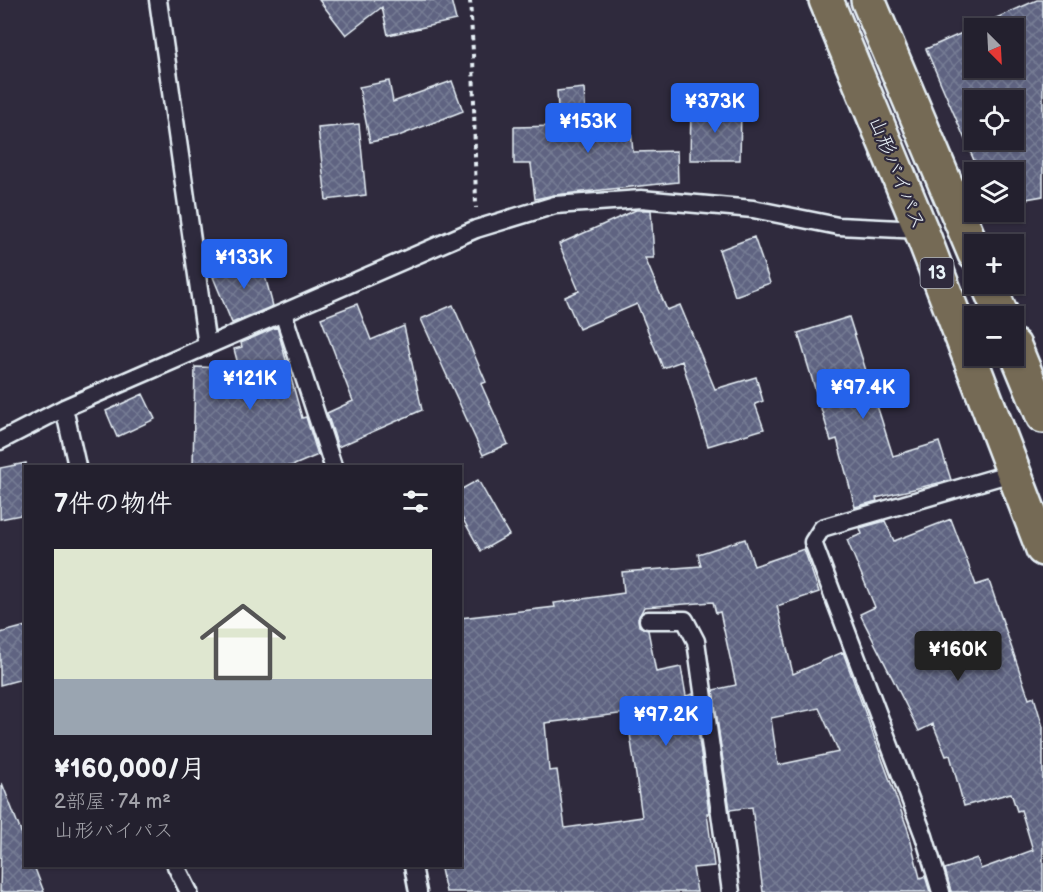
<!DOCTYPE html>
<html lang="ja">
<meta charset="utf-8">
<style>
:root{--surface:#23202e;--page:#2f2d3a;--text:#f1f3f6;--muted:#a3a3aa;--line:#403e4a;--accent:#2563eb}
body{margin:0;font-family:"Balsamiq Sans","Klee One",sans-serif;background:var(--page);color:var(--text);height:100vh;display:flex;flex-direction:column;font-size:22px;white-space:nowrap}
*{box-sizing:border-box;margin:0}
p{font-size:20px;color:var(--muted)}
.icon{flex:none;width:33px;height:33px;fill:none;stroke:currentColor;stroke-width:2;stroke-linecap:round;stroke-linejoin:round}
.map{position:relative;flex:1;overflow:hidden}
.side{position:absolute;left:24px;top:465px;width:438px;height:402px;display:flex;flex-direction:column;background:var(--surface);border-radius:0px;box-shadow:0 2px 4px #0004,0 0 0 2px var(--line)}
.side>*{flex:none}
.needle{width:39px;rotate:156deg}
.fabs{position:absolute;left:964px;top:18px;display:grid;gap:12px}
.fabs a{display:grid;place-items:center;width:60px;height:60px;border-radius:0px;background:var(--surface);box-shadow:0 2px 4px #0004,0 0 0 2px var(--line);font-size:30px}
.price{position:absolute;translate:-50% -51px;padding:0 14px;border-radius:6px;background:var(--accent);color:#fff;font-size:20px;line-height:39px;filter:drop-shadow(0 2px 3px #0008)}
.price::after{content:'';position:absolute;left:50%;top:36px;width:18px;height:14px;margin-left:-9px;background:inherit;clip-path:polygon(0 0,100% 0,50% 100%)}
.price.active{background:#222;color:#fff}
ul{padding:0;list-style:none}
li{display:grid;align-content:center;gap:12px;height:318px;padding:0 30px}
li span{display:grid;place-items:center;height:186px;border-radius:0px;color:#555}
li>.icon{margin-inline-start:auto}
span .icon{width:108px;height:108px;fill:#fffc;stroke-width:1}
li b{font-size:26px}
h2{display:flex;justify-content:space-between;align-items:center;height:72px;padding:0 30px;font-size:26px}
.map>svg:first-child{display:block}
</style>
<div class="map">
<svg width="1043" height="892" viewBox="0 0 1043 892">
<defs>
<pattern id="building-cross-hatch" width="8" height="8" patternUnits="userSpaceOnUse" patternTransform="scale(1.5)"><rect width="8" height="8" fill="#5f6481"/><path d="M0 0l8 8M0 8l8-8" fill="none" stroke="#767b94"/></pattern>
</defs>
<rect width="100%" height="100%" fill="#2f2a3d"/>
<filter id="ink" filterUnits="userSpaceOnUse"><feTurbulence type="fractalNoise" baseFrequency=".0167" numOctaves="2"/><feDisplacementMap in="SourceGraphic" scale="12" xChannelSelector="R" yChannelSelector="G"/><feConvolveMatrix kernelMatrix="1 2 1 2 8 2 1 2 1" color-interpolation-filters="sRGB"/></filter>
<g filter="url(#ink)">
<!-- building -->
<path fill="url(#building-cross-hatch)" stroke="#e8f1f8" stroke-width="1.5" fill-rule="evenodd" d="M 319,0 L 451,0 L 456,20 L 388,35 L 382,7 L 346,35 Z
M 1037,0 L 1043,0 L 1043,196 L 1014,201 L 1014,172 L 979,172 L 926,49 ZM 975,28 L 1014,28 L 1014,68 L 975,68 ZM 975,100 L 1014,100 L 1014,140 L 975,140 Z
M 389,81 L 393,102 L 452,81 L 463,111 L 396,137 L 370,142 L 359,87 Z
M 584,88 L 586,123 L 630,120 L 633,152 L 677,151 L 678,182 L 554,195 L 535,199 L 531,164 L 514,164 L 514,127 L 559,126 L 557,91 Z
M 691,108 L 741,109 L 740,160 L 690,160 Z
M 359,124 L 366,195 L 326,200 L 318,128 Z
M 636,210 L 651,210 L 654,258 L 645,258 L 667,310 L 680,305 L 715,389 L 756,377 L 763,401 L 755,404 L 764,429 L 708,446 L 682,361 L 663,368 L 637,304 L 579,329 L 565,297 L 579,291 L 559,244 Z
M 754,237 L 770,283 L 735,296 L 719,250 Z
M 260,257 L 273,306 L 232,323 L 213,277 Z
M 357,304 L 371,340 L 404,326 L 422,410 L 338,447 L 327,413 L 353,401 L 321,318 Z
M 453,305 L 486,382 L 481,384 L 508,444 L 483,455 L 421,319 Z
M 849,317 L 893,456 L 939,442 L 951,480 L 876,498 L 877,501 L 855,507 L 837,439 L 831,441 L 798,333 Z
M 277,327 L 302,418 L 306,417 L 318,455 L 292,466 L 193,466 L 195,367 L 239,368 L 234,349 L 242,347 L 241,343 Z
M 143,394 L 155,419 L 117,437 L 106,411 Z
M 26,463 L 26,514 L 0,519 L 0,468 Z
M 478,480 L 509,535 L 481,551 L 460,514 L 460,490 Z
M 951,519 L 976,585 L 989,581 L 1029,699 L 1034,697 L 1043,727 L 1043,892 L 951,892 L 945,869 L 977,858 L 981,869 L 1033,850 L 1021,810 L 1017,811 L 1011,793 L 964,806 L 950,755 L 946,756 L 933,724 L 919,731 L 860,614 L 875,607 L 847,540 L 862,534 L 860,528 L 885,521 L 894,541 Z
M 745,539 L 754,566 L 804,549 L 819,592 L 777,606 L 793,674 L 843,652 L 908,830 L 920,878 L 925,876 L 930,892 L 763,892 L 752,807 L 730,810 L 713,690 L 736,685 L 720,612 L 716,613 L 713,602 L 644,607 L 638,619 L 639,626 L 648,630 L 656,672 L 681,667 L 686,696 L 693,694 L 709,813 L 707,813 L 714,866 L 693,868 L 697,892 L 446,892 L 441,869 L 460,866 L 460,618 L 555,607 L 554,603 L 624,593 L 622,572 L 701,566 L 698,554 ZM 819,708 L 839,752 L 778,765 L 771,718 ZM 627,713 L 642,817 L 565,828 L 557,770 L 549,771 L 545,723 Z
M 26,626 L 26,678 L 0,685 L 0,633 Z
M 2,783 L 26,845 L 26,866 L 34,866 L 44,892 L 0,892 Z"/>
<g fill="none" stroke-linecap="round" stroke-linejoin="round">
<defs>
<path id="service" d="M 158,0 L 207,346
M 283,313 L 333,466
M 64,408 L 77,466
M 0,441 L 64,408 L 476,229 L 555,205 L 641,199 L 753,209 L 838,226 L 921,230
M 648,620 L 685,620 L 696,641 L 731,892
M 176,866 L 189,892
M 413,866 L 418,892
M 941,892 L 924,836 L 813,542 L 822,528 L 1015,472"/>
<path id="trunk" d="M 826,0 L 921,230 L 1043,549
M 868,0 L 975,254
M 988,284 L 1002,316
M 1014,346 L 1043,416"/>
</defs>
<!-- service casing -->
<use href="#service" stroke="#e8f1f8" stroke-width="21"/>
<!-- trunk casing -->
<use href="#trunk" stroke="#e8f1f8" stroke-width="38"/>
<!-- path -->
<path stroke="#e8f1f8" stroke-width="4" stroke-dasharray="4.5 4.5" stroke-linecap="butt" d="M 470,0 L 473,52 L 476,208"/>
<!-- service -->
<use href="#service" stroke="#2f2a3d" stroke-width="16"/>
<!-- trunk -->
<use href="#trunk" stroke="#756b55" stroke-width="33"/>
</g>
</g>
<g text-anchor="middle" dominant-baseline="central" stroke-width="4.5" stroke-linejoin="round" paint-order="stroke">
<!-- shield labels -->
<rect fill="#2f2a3d" stroke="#b0b5c0" stroke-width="1.5" x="920.5" y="258" width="33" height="30" rx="4.5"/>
<g font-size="18" font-weight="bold" fill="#e8f1f8">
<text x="937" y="273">13</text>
</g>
<!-- street labels -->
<g font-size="20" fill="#e8f1f8" stroke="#2f2a3d">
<text transform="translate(897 173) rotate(68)">山形バイパス</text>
</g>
</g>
</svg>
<div class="fabs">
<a><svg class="needle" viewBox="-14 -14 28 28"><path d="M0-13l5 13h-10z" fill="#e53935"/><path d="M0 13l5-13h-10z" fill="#a3a3aa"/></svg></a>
<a><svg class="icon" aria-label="locate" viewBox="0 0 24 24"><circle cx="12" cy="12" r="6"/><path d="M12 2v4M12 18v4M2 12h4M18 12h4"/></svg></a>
<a><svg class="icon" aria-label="layers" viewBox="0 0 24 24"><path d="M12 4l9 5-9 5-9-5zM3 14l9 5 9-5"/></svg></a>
<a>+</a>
<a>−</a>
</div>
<b class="price" style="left:715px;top:134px">¥373K</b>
<b class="price" style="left:588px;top:154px">¥153K</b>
<b class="price" style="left:244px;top:290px">¥133K</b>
<b class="price" style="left:250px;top:411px">¥121K</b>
<b class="price" style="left:863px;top:420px">¥97.4K</b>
<b class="price active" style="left:958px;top:682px">¥160K</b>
<b class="price" style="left:666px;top:747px">¥97.2K</b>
<section class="side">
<h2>7件の物件<svg class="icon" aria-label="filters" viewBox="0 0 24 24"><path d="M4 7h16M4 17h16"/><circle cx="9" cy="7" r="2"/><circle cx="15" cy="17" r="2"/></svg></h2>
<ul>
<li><span style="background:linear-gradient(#dfe7d0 70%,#9aa5b1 0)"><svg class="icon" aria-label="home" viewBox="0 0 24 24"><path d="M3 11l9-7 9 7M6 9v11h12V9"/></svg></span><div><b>¥160,000/月</b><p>2部屋 · 74 m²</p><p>山形バイパス</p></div></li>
</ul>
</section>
</div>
